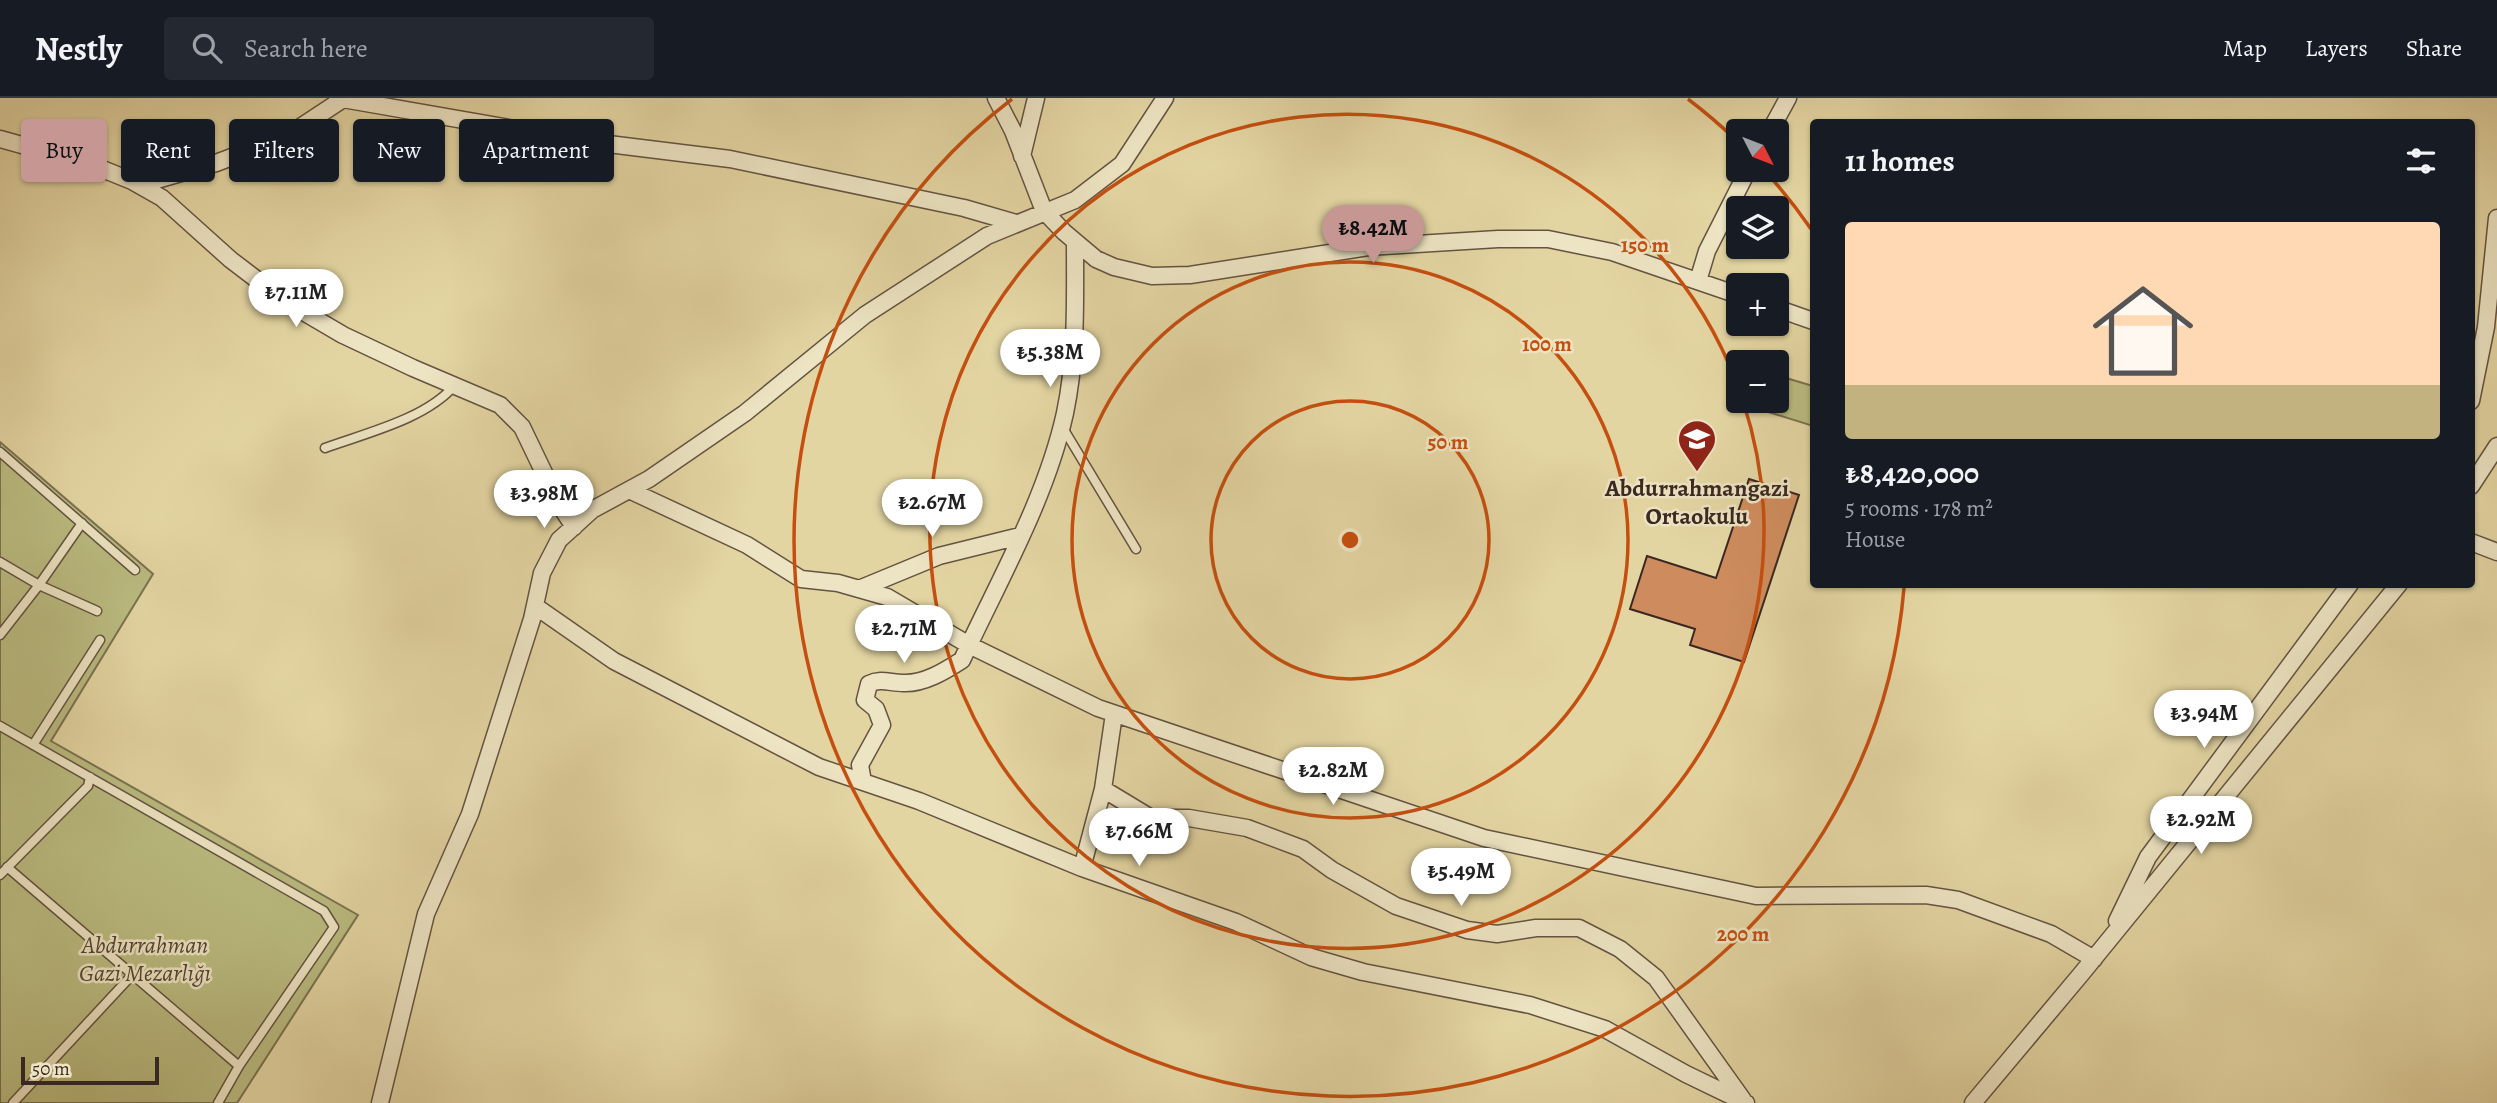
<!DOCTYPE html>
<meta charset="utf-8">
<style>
:root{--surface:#171b24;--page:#242831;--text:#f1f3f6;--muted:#9ea1a6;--line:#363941;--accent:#c59692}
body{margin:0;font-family:Alegreya,serif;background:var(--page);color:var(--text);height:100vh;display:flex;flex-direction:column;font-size:26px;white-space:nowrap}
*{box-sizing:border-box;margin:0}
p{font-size:23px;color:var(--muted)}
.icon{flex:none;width:38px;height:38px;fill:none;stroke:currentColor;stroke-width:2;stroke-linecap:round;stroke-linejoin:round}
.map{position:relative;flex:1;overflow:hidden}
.drawer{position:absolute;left:1810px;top:21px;width:665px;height:469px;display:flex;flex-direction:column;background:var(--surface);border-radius:7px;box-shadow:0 2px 5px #0004}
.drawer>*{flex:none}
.hud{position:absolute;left:21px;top:21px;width:665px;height:63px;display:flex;gap:14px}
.needle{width:46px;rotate:132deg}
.buttons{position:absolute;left:1726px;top:21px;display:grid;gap:14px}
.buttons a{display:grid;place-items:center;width:63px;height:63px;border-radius:7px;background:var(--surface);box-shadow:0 2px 5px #0004;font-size:35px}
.scale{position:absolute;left:21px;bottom:18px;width:138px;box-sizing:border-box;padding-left:7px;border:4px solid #3a2822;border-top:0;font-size:19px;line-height:24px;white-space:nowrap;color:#3a2822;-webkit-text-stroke:5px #ede4c3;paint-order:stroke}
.price{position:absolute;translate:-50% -60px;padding:0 16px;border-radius:24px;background:#fff;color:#222;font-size:23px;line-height:46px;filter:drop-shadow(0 2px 4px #0008)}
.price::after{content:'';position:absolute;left:50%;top:42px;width:21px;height:16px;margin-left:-10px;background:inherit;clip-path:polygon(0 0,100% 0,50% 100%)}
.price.current{background:var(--accent);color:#111}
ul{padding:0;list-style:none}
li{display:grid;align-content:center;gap:14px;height:371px;padding:0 35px}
li span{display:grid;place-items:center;height:217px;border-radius:7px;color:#555}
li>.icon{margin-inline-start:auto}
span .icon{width:126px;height:126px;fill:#fffc;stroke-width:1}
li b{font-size:30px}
h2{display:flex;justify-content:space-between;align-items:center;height:84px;padding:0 35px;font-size:30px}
.tag{padding:0 24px;border-radius:7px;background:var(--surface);box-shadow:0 2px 5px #0004;font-size:24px;line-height:63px}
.tag.current{background:var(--accent);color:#111}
header{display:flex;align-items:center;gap:42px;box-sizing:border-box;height:98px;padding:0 35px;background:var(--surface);border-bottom:2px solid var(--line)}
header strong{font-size:33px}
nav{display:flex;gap:38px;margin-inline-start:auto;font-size:24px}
.search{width:490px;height:63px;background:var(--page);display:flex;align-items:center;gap:18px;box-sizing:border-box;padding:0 24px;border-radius:7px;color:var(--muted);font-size:26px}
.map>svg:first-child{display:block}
</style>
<header>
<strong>Nestly</strong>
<div class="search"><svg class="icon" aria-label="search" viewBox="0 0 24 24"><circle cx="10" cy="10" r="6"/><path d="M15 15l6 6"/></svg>Search here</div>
<nav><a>Map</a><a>Layers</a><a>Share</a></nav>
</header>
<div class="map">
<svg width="2497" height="1005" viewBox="0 0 2497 1005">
<rect width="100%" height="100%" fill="#e3d5a2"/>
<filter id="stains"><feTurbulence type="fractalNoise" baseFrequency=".00286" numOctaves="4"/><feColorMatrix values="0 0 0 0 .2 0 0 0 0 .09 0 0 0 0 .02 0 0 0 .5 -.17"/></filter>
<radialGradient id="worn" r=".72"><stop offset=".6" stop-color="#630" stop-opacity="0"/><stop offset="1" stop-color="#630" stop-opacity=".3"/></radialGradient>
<!-- green -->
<path fill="#babb80" stroke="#7a7251" stroke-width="2" d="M 1776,277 L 1813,288 L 1813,328 L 1759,311 L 1762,303 L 1776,303 Z
M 0,344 L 153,476 L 51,643 L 358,817 L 237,1005 L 0,1005 Z"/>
<!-- building -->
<path fill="#ce8c5e" stroke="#3a2822" stroke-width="2" d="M 1749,381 L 1799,397 L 1744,564 L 1690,547 L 1695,531 L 1630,511 L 1647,458 L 1716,480 Z"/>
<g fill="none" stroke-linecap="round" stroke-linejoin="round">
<defs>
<path id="service" d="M 1063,330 L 1136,451
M 325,350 C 366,335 426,321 455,287
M 0,354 L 135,472
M 82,425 L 39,487 L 97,513
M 0,464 L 39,487 L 0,537
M 0,628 L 324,813 L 334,829 L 239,968 L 218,1005
M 33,647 L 100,542
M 7,769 L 239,968
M 0,777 L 88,688 L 90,679
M 13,1005 L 133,876"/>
<path id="minor" d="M 337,0 L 584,43 L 730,61 L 964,110 L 1016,125
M 996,0 L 1013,33 L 1044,113 L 1064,134 L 1096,161 L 1114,169 L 1152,178 L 1190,177 L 1368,149 L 1498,141 L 1548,141 L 1612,154 L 1738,197
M 1770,33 L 1788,0
M 0,41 L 90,66 L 132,83 L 162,100 L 231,162 L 285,203 L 343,237 L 413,270 L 500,307 L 522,329 L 559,406 L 574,429
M 1022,58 L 1036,0
M 139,87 L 216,65 L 287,38 L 343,1
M 1698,183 L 1707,153 L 1748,72
M 1776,210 L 1813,223
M 2471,303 L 2486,229 L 2497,120
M 2471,388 L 2497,348
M 629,392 L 747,447 L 801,481 L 838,485 L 887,499 L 969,547 L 1098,610 L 1484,740 L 1756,798 L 1926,797 L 1958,802 L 2051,836 L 2094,861
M 2471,444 L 2497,454
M 859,491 L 939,458 L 1020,438
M 535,508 L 614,563 L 819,669 L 919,703 L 1082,770 L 1236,824 L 1311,859 L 1363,874 L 1530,907 L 1605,931 L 1686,976 L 1746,1005
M 863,684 L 860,667 L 882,627 L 876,611 L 865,602 L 869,586 C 881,580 890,585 903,585 C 924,586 945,573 962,562 C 999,482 1046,401 1065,315 C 1077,258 1075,201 1075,144
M 1103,691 L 1151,720 L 1189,720 L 1247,730 L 1303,751 L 1332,772 L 1396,808 L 1467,832 L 1497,836 L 1536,830 L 1579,830 L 1620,851 L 1656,880 L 1743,1002
M 1082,770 L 1103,691 L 1114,616
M 2117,823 L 2148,759 L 2350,486
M 380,1005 L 426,816 L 470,716 L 532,521 L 542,475 L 559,442 L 592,412 L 649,381 L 745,315 L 865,217 L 987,138 L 1075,102 L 1122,66 L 1165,0
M 1973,1005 L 2082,875 L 2399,486"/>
</defs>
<!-- service casing -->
<use href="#service" stroke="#645342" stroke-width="11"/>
<!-- minor casing -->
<use href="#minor" stroke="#645342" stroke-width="19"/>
<!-- service -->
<use href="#service" stroke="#ede4c3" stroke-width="8"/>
<!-- minor -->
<use href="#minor" stroke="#ede4c3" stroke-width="16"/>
</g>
<!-- distance rings -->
<g fill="none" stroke="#c54f10" stroke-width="3.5">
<circle cx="1350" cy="442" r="139"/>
<circle cx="1350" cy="442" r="278"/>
<path d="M1743 303A417 417 0 1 1 1737 286"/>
<path d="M1904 490A556 556 0 1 1 1012 1M1688 1A556 556 0 0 1 1736 42M1766 74A556 556 0 0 1 1811 131"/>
</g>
<!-- icons -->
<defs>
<symbol id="school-pin" viewBox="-11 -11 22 30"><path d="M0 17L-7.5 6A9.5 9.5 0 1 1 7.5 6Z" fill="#8f2418" stroke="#ede4c3"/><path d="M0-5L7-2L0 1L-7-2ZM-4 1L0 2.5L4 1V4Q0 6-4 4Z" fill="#fff"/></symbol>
</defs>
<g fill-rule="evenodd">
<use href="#school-pin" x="1675" y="319" width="44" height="60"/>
</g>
<g text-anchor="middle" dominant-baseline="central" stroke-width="5" stroke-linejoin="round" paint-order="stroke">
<!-- poi labels -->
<g font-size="24" font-weight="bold" fill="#3a2822" stroke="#ede4c3">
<text x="1697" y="390">Abdurrahmangazi<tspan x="1697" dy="28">Ortaokulu</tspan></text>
</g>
<!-- park labels -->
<g font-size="24" font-style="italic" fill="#544535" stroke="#ede4c3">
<text x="145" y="847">Abdurrahman<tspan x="145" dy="28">Gazi Mezarlığı</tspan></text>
</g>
</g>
<circle cx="1350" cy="442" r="10" fill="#c54f10" stroke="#ede4c3" stroke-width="3.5"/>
<g font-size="21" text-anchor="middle" font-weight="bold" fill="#c54f10" stroke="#ede4c3" stroke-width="5" stroke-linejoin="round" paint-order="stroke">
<text x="1645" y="154">150 m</text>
<text x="1547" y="253">100 m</text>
<text x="1448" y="351">50 m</text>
<text x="1743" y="843">200 m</text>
</g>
<rect width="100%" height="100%" filter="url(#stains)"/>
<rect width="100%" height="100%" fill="url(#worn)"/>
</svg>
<div class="buttons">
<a><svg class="needle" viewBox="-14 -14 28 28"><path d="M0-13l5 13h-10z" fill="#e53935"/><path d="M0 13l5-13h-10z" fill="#9ea1a6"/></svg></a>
<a><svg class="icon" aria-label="layers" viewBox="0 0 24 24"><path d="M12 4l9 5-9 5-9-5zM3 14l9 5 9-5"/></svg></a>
<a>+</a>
<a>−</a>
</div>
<div class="scale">50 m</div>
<b class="price current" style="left:1373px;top:167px">₺8.42M</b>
<b class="price" style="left:296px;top:231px">₺7.11M</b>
<b class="price" style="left:1050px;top:291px">₺5.38M</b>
<b class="price" style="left:544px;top:432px">₺3.98M</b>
<b class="price" style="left:932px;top:441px">₺2.67M</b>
<b class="price" style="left:904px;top:567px">₺2.71M</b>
<b class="price" style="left:2204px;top:652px">₺3.94M</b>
<b class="price" style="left:1333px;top:709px">₺2.82M</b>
<b class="price" style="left:2201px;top:758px">₺2.92M</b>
<b class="price" style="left:1139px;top:770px">₺7.66M</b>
<b class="price" style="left:1461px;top:810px">₺5.49M</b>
<div class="hud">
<a class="tag current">Buy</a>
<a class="tag">Rent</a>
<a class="tag">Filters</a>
<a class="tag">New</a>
<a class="tag">Apartment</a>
</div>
<section class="drawer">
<h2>11 homes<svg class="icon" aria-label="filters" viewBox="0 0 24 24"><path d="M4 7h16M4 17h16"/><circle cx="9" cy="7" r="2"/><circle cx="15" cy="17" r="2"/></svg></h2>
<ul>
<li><span style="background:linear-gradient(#ffd9b3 75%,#c2b280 0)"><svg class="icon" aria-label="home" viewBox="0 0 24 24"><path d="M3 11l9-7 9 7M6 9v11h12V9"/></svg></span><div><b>₺8,420,000</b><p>5 rooms · 178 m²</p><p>House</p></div></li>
</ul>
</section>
</div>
